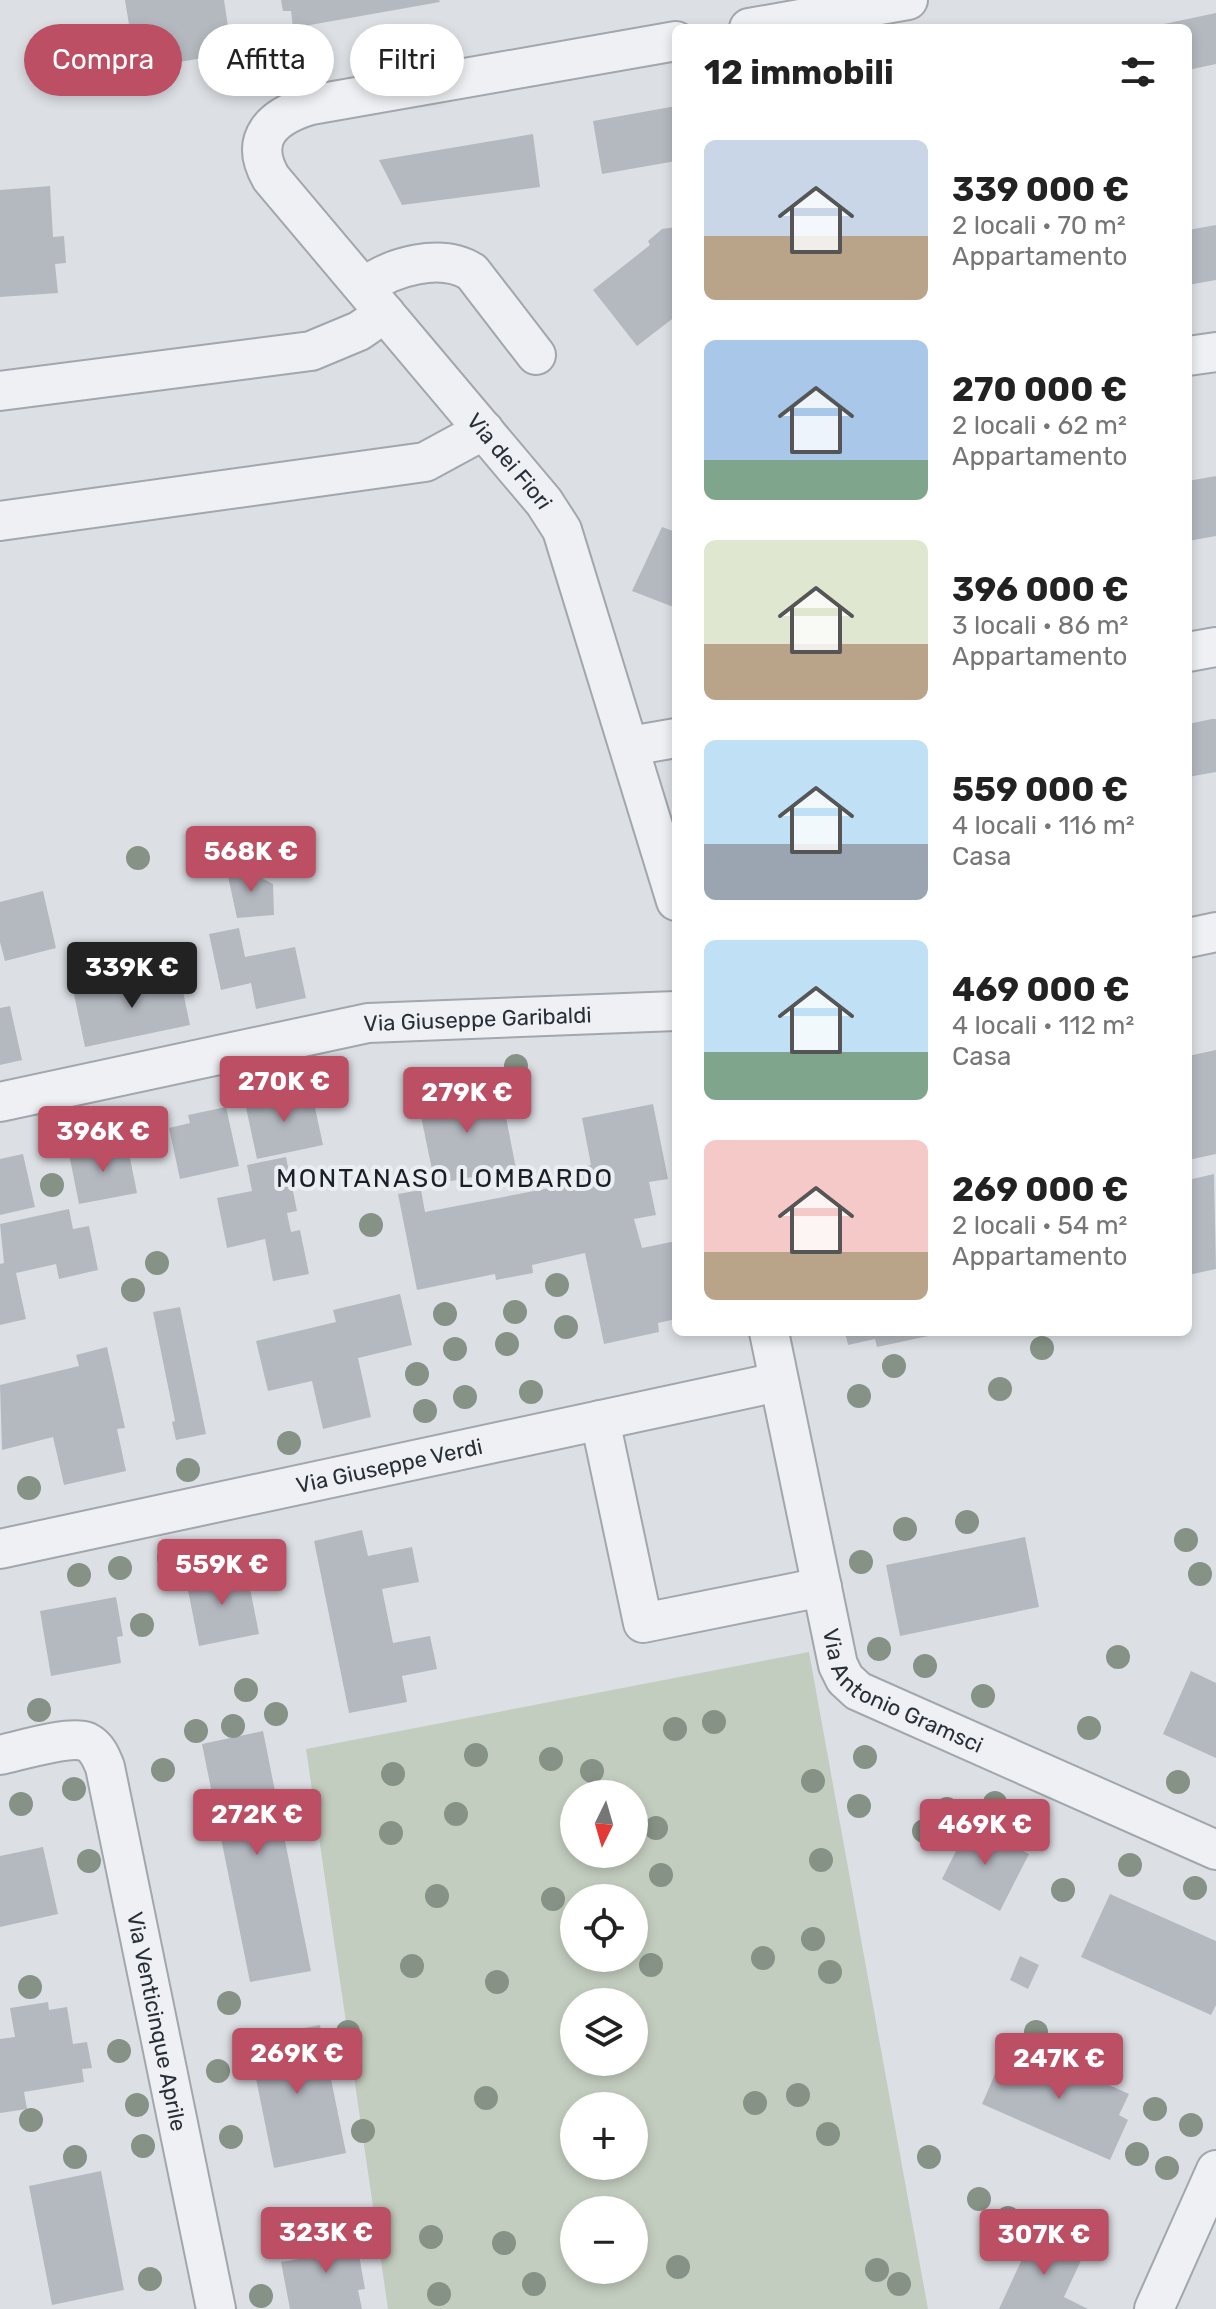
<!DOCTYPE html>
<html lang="it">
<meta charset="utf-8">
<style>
:root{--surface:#fff;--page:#f6f6f6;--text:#222;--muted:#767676;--accent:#bc4f63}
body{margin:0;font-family:Rubik,sans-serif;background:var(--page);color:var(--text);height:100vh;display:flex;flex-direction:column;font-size:30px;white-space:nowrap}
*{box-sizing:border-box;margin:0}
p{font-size:26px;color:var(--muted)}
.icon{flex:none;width:44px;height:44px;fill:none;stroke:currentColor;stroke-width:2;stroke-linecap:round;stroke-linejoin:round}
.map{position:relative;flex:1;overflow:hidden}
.sheet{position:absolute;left:672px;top:24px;width:520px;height:1312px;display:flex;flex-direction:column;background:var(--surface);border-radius:12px;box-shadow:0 4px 12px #0003}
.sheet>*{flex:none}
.banner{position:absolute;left:24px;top:24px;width:528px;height:72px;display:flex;gap:16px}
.needle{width:52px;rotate:185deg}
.tools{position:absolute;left:560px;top:1780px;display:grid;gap:16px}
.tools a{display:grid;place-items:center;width:88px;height:88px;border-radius:50%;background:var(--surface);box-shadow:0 4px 12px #0003;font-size:40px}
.price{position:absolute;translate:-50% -68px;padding:0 18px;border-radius:8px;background:var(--accent);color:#fff;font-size:26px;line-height:52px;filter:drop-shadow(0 2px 4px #0008)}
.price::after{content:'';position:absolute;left:50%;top:48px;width:24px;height:18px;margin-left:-12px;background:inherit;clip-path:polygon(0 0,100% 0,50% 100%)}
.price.on{background:#222;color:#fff}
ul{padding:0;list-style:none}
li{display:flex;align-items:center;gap:24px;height:200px;padding:0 32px}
li span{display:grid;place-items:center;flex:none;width:224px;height:160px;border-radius:12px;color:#555}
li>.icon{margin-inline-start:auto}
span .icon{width:96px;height:96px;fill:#fffc;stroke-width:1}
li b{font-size:34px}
h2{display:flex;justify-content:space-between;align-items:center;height:96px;padding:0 32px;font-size:34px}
.tag{padding:0 28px;border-radius:36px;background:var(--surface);box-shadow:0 4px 12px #0003;font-size:28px;line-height:72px}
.tag.on{background:var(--accent);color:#fff}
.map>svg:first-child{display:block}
</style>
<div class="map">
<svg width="1216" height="2309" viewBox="0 0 1216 2309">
<rect width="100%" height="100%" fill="#dce0e4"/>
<!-- green -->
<path fill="#c3cdbf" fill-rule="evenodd" d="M 809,1652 L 928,2309 L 388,2309 L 306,1749 ZM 574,1794 L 634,1794 L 634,1854 L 574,1854 ZM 574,1898 L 634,1898 L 634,1958 L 574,1958 ZM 574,2002 L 634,2002 L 634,2062 L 574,2062 ZM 574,2106 L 634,2106 L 634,2166 L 574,2166 ZM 574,2210 L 634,2210 L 634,2270 L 574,2270 Z"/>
<!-- building -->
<path fill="#b4b9c0" d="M 125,0 L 224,0 L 232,53 L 162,65 L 158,46 L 133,49 Z
M 281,0 L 439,0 L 440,2 L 293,28 L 291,11 L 283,11 Z
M 1216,13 L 1216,64 L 1188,70 L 1188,28 L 1145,28 Z
M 676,106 L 676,161 L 602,174 L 593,121 Z
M 533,134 L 540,187 L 402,205 L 379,160 Z
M 50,186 L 53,237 L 64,236 L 66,263 L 55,264 L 58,293 L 0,297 L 0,190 Z
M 1216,225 L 1216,280 L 1188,285 L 1188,230 Z
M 676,227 L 676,316 L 637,346 L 593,290 L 650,245 L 648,241 L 662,229 Z
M 1216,476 L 1216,536 L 1188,541 L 1188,481 Z
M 662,527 L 676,532 L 676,608 L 632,591 Z
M 1212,719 L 1216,719 L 1216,772 L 1188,777 L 1188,724 Z
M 226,867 L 251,872 L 273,884 L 274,915 L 237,918 Z
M 43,891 L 56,948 L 5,961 L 0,942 L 0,902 Z
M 239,928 L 245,957 L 295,947 L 306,998 L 256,1009 L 251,983 L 221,990 L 209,934 Z
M 179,972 L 190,1025 L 85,1047 L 74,994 Z
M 10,1006 L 22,1060 L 0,1065 L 0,1008 Z
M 1216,1050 L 1216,1154 L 1188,1160 L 1188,1056 Z
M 500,1086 L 516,1169 L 435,1184 L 418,1102 Z
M 311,1089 L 323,1145 L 257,1159 L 245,1103 Z
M 653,1104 L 668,1179 L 649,1182 L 656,1215 L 634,1219 L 642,1248 L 676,1241 L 676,1319 L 658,1323 L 659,1332 L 604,1344 L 585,1253 L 532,1265 L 533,1273 L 496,1280 L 495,1274 L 417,1290 L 398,1194 L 421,1190 L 425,1212 L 560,1186 L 557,1171 L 591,1165 L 582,1118 Z
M 226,1107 L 239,1166 L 180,1179 L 169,1128 L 190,1123 L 188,1115 Z
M 127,1143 L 137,1193 L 79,1204 L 69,1154 Z
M 23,1154 L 35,1207 L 0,1215 L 0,1159 Z
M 286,1157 L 297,1211 L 287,1213 L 291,1232 L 300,1230 L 309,1274 L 273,1281 L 265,1239 L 227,1248 L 217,1198 L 252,1191 L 247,1165 Z
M 1214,1174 L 1216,1269 L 1188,1275 L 1188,1180 Z
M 69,1209 L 73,1229 L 89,1226 L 98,1270 L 59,1279 L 56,1264 L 16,1273 L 26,1319 L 0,1325 L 0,1264 L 4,1263 L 0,1224 Z
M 400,1294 L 412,1345 L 358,1358 L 371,1417 L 323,1429 L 312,1381 L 268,1391 L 256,1341 L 336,1322 L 333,1310 Z
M 180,1307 L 206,1434 L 176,1440 L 172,1422 L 175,1421 L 153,1312 Z
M 845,1332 L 932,1332 L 933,1335 L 877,1347 L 875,1339 L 848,1345 Z
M 107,1347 L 125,1428 L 117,1429 L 126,1471 L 64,1485 L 53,1437 L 2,1450 L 0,1385 L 79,1366 L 76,1355 Z
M 362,1530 L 368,1556 L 412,1547 L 419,1582 L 382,1589 L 393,1643 L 430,1636 L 437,1669 L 402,1676 L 407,1702 L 349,1713 L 314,1541 Z
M 1025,1537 L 1039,1607 L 900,1636 L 886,1565 Z
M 246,1568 L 259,1634 L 199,1646 L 186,1580 Z
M 116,1597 L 123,1636 L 117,1637 L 121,1663 L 51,1676 L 40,1611 Z
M 1191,1671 L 1216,1683 L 1216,1758 L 1163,1734 Z
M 263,1731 L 311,1971 L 250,1982 L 202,1744 Z
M 970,1823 L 1029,1854 L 1000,1911 L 942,1879 Z
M 43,1847 L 58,1914 L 0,1927 L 0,1856 Z
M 1110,1894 L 1216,1941 L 1216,2005 L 1211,2015 L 1081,1957 Z
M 1020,1956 L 1039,1965 L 1028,1989 L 1010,1980 Z
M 48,2002 L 49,2010 L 67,2007 L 73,2044 L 87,2042 L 92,2068 L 82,2069 L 84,2082 L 24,2092 L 27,2109 L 0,2113 L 0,2039 L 15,2037 L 10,2008 Z
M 320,2025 L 346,2153 L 274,2168 L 248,2039 Z
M 1018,2044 L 1129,2094 L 1119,2115 L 1128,2120 L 1110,2160 L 982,2104 L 999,2065 L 1007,2068 Z
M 101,2171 L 124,2290 L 52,2305 L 29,2186 Z
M 1035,2231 L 1084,2254 L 1064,2297 L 1088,2309 L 999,2309 Z
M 355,2232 L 365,2289 L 358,2290 L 362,2309 L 290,2309 L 281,2262 L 305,2258 L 302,2242 Z"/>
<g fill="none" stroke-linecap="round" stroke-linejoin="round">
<defs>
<g id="minor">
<path d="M 749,28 L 908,0"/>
<path id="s1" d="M 676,41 L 311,105 C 273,116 248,138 271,178 L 544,502 L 562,530 L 676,901"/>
<path d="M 364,287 C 391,267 441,252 472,272 L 536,355"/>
<path d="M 1188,356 L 1216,352"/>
<path d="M 0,391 L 311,351 L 359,331 L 385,313"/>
<path d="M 0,521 L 425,462 L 484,430"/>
<path d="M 1188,652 L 1216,647"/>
<path d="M 630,746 L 676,738"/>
<path d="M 1188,938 L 1216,932"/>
<path id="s2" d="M 0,1102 L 368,1023 L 676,1011"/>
<path id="s3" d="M 769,1332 L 838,1665 L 845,1679 L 858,1691 L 1216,1850"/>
<path d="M 600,1420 L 643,1623 L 822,1587"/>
<path id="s4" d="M 0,1549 L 778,1382"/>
<path id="s5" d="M 0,1755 C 19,1751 70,1735 87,1742 C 97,1747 101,1757 105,1767 L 216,2309"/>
<path d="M 1154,2309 L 1216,2170"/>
</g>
</defs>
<!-- minor casing -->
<use href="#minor" stroke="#a2a7ad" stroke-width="42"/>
<!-- minor -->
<use href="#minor" stroke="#eef0f3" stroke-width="38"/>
</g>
<!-- trees -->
<g fill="#859285">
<circle cx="138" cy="858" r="12"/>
<circle cx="516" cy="1066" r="12"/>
<circle cx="52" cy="1185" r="12"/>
<circle cx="371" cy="1225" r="12"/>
<circle cx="157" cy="1263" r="12"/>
<circle cx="557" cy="1285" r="12"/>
<circle cx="133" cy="1290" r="12"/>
<circle cx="515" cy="1312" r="12"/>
<circle cx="445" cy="1314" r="12"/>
<circle cx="566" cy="1327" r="12"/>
<circle cx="507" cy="1344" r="12"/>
<circle cx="1042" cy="1348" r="12"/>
<circle cx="455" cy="1349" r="12"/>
<circle cx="894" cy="1366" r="12"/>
<circle cx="417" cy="1374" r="12"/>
<circle cx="1000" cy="1389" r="12"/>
<circle cx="531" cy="1392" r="12"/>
<circle cx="859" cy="1396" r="12"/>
<circle cx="465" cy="1397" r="12"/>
<circle cx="425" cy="1411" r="12"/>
<circle cx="289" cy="1443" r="12"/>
<circle cx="188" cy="1470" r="12"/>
<circle cx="29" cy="1488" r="12"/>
<circle cx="967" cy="1522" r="12"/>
<circle cx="905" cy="1529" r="12"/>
<circle cx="1186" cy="1540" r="12"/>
<circle cx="169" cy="1558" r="12"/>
<circle cx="861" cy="1562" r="12"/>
<circle cx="120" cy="1568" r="12"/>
<circle cx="1200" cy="1574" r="12"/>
<circle cx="79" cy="1575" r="12"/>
<circle cx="142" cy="1625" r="12"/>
<circle cx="879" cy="1649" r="12"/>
<circle cx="1118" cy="1657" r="12"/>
<circle cx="925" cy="1666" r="12"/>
<circle cx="246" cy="1690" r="12"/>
<circle cx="983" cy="1696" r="12"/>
<circle cx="39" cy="1710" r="12"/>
<circle cx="276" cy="1714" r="12"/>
<circle cx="714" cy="1722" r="12"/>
<circle cx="233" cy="1726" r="12"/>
<circle cx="1089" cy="1728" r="12"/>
<circle cx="675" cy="1729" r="12"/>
<circle cx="196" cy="1731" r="12"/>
<circle cx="476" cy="1755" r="12"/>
<circle cx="865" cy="1757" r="12"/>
<circle cx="551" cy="1759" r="12"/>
<circle cx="163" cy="1770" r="12"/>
<circle cx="592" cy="1771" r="12"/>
<circle cx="393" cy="1774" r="12"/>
<circle cx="813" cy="1781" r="12"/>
<circle cx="1178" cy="1782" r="12"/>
<circle cx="74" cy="1789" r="12"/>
<circle cx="995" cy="1803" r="12"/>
<circle cx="21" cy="1804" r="12"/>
<circle cx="859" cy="1806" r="12"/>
<circle cx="947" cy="1809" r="12"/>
<circle cx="456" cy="1814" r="12"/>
<circle cx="656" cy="1828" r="12"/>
<circle cx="924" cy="1831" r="12"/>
<circle cx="391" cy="1833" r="12"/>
<circle cx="821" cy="1860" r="12"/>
<circle cx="89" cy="1861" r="12"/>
<circle cx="1130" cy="1865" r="12"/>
<circle cx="661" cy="1875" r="12"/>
<circle cx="1195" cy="1888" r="12"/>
<circle cx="1063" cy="1890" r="12"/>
<circle cx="437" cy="1896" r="12"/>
<circle cx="553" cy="1899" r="12"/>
<circle cx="813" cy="1939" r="12"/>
<circle cx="763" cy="1958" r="12"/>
<circle cx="651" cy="1965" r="12"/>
<circle cx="412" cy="1966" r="12"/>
<circle cx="830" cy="1972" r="12"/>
<circle cx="497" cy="1982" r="12"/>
<circle cx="30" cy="1987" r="12"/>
<circle cx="229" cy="2003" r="12"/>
<circle cx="348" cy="2032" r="12"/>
<circle cx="1036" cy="2032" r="12"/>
<circle cx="119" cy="2051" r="12"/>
<circle cx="218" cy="2071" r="12"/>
<circle cx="798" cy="2095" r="12"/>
<circle cx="486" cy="2098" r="12"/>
<circle cx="755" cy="2103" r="12"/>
<circle cx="137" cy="2105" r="12"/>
<circle cx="1155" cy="2109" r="12"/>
<circle cx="31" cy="2120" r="12"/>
<circle cx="1191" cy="2125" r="12"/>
<circle cx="363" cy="2131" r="12"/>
<circle cx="828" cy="2134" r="12"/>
<circle cx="231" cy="2137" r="12"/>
<circle cx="143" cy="2146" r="12"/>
<circle cx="1137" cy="2154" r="12"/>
<circle cx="75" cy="2157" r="12"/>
<circle cx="929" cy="2157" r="12"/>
<circle cx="1167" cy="2168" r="12"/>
<circle cx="979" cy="2199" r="12"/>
<circle cx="1008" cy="2218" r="12"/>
<circle cx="431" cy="2237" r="12"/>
<circle cx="504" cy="2243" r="12"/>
<circle cx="678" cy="2267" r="12"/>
<circle cx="877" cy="2270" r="12"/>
<circle cx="150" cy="2279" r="12"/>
<circle cx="534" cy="2284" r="12"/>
<circle cx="899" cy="2284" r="12"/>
<circle cx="439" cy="2294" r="12"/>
<circle cx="261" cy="2296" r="12"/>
</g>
<g text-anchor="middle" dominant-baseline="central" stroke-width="8" stroke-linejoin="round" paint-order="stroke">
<!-- street labels -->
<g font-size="22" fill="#282f39" stroke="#ebeff2">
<text stroke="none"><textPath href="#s1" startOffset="842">Via dei Fiori</textPath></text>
<text stroke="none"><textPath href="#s2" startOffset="486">Via Giuseppe Garibaldi</textPath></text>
<text stroke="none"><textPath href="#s4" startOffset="398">Via Giuseppe Verdi</textPath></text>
<text stroke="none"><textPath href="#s3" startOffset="406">Via Antonio Gramsci</textPath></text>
<text stroke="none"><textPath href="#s5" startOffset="380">Via Venticinque Aprile</textPath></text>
</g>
<!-- quarter labels -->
<g font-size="26" letter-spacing="2" fill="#1a202a" stroke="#ebeff2">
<text x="445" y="1178">MONTANASO LOMBARDO</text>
</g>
</g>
</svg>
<div class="tools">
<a><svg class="needle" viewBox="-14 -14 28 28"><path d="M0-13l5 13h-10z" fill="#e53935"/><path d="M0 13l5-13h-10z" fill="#767676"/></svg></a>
<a><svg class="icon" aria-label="locate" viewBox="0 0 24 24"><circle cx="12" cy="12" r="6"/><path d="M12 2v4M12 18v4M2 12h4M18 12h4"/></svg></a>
<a><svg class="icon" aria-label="layers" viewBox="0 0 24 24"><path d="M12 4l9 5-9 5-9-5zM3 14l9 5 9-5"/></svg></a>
<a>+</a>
<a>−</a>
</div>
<b class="price" style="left:251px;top:894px">568K €</b>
<b class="price on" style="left:132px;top:1010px">339K €</b>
<b class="price" style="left:284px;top:1124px">270K €</b>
<b class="price" style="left:467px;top:1135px">279K €</b>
<b class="price" style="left:103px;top:1174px">396K €</b>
<b class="price" style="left:222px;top:1607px">559K €</b>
<b class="price" style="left:257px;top:1857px">272K €</b>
<b class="price" style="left:985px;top:1867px">469K €</b>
<b class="price" style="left:297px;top:2096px">269K €</b>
<b class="price" style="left:1059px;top:2101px">247K €</b>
<b class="price" style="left:326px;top:2275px">323K €</b>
<b class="price" style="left:1044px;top:2277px">307K €</b>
<div class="banner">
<a class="tag on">Compra</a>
<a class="tag">Affitta</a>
<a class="tag">Filtri</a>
</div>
<section class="sheet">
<h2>12 immobili<svg class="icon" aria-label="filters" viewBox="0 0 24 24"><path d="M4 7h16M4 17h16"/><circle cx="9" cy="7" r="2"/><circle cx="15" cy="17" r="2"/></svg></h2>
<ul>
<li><span style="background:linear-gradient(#c9d6e8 60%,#b9a48a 0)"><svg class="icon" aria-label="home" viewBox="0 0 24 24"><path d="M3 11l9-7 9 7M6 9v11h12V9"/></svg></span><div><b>339 000 €</b><p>2 locali · 70 m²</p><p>Appartamento</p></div></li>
<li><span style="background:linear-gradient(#a9c7e8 75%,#7fa58c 0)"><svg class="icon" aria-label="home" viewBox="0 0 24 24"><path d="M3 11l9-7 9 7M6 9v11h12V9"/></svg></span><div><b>270 000 €</b><p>2 locali · 62 m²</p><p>Appartamento</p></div></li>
<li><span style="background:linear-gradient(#dfe7d0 65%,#b9a48a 0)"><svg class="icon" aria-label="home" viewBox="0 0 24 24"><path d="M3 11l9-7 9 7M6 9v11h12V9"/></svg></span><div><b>396 000 €</b><p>3 locali · 86 m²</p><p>Appartamento</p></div></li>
<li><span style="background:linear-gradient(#bfe0f5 65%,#9aa5b1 0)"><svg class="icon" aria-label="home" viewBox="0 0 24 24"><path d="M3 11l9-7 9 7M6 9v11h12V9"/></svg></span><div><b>559 000 €</b><p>4 locali · 116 m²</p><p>Casa</p></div></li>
<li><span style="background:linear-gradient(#bfe0f5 70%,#7fa58c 0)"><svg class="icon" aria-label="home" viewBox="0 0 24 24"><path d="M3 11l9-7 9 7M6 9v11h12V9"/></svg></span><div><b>469 000 €</b><p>4 locali · 112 m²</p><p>Casa</p></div></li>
<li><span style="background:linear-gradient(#f6c9c9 70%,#b9a48a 0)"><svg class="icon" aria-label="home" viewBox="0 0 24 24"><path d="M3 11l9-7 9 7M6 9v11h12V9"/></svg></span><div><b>269 000 €</b><p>2 locali · 54 m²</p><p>Appartamento</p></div></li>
</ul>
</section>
</div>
